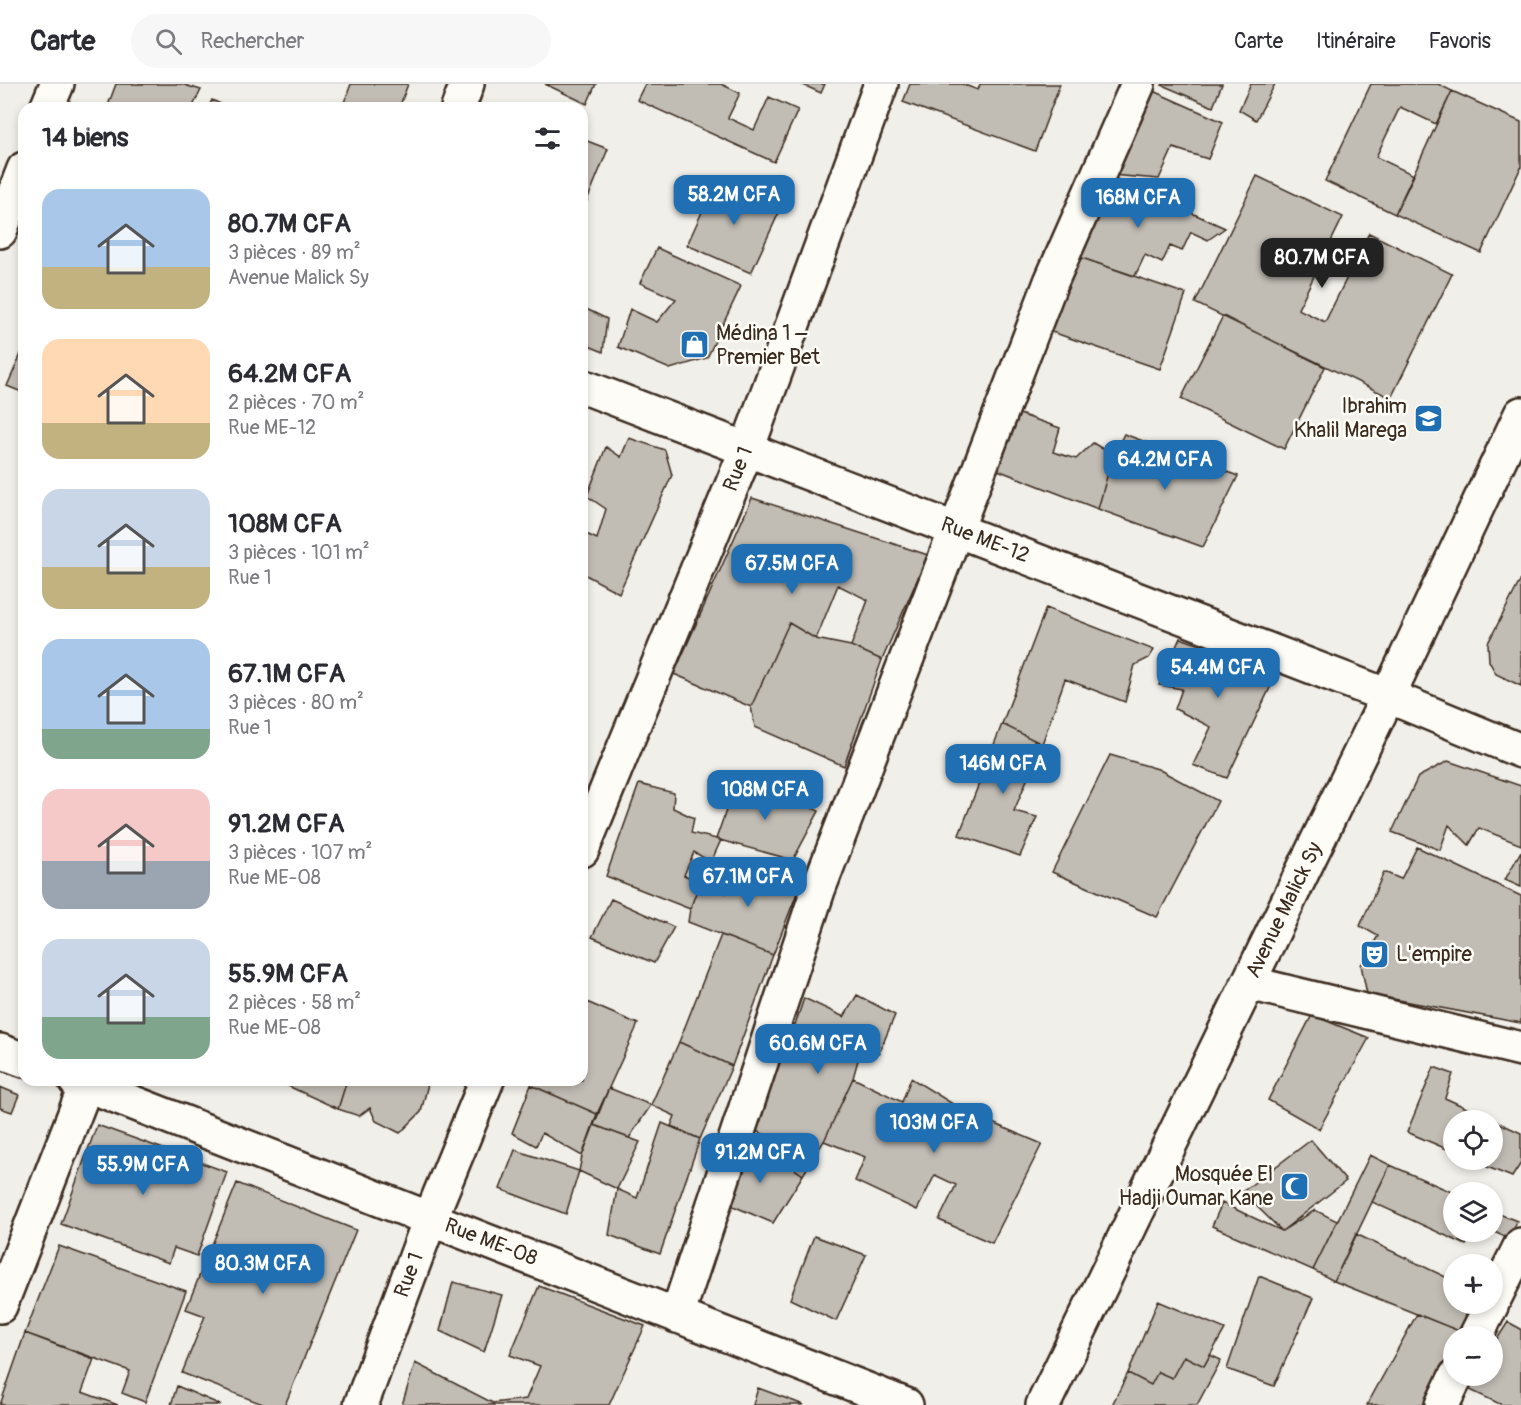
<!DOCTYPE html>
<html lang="fr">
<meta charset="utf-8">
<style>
:root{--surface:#fff;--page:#f7f7f7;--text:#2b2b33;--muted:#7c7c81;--line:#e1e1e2;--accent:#1f6fb2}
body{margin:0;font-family:Pangolin,sans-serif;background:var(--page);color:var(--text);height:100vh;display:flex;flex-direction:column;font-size:22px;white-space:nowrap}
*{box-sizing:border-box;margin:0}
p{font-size:20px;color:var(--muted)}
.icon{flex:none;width:33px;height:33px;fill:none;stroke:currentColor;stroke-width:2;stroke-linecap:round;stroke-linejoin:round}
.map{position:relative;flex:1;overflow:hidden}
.drawer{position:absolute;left:18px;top:18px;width:570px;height:984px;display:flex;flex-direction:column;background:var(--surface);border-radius:18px;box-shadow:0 3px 9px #0003}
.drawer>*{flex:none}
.tools{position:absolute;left:1443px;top:1026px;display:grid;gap:12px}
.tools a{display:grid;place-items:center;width:60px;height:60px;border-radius:50%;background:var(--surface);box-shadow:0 3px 9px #0003;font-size:30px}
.price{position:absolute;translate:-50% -51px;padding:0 14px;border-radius:12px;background:var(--accent);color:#fff;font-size:20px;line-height:39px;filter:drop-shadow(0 2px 3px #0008)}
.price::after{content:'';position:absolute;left:50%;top:36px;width:18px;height:14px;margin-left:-9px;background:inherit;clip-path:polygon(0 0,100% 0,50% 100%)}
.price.selected{background:#222;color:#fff}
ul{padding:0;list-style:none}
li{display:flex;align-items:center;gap:18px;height:150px;padding:0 24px}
li span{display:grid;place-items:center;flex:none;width:168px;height:120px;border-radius:18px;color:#555}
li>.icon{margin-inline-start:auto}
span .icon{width:72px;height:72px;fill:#fffc;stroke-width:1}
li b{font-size:26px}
h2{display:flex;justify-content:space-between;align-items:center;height:72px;padding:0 24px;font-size:26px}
header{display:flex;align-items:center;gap:36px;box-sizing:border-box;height:84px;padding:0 30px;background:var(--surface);border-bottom:2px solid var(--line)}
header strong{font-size:28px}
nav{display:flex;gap:33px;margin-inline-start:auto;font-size:21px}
.search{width:420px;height:54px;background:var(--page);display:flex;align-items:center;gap:15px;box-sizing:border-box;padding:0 21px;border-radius:33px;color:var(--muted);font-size:22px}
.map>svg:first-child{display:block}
</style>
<header>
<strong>Carte</strong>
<div class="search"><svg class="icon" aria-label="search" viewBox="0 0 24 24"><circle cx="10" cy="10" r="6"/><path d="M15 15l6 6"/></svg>Rechercher</div>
<nav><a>Carte</a><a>Itinéraire</a><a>Favoris</a></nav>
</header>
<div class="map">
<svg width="1521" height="1321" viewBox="0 0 1521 1321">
<rect width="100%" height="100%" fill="#f1efea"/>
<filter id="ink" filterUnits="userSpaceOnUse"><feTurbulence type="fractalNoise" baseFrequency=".0167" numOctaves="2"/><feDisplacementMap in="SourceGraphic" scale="12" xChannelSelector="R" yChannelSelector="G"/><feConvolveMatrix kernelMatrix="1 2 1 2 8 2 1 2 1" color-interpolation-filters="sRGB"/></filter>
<g filter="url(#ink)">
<!-- building -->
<path fill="#c1bcb4" stroke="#3b2a1e" stroke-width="1.5" d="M 116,0 L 181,0 L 201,6 L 192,24 L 107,24 Z
M 351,0 L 408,0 L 399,24 L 342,24 Z
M 545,0 L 596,0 L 587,20 Z
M 645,0 L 721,0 L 740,9 L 728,34 L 754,46 L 769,13 L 798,26 L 774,78 L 637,16 Z
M 801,0 L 825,0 L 821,9 Z
M 910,0 L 962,0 L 978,6 L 980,0 L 1060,0 L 1035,67 L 903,18 Z
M 1163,0 L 1222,0 L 1213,23 L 1162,1 Z
M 1251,0 L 1275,0 L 1256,36 L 1239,26 Z
M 1371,0 L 1438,0 L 1452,7 L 1436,40 L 1400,23 L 1376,73 L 1414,91 L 1395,130 L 1325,97 Z
M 1153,7 L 1223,38 L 1208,75 L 1173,64 L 1159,95 L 1111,91 Z
M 1452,7 L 1521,38 L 1521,83 L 1481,169 L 1395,130 Z
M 212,16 L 229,24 L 208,24 Z
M 582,55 L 608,65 L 582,129 Z
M 1257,92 L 1343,133 L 1298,225 L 1325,238 L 1369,149 L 1452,190 L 1391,314 L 1195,219 Z
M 1112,93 L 1225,144 L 1208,156 L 1191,148 L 1182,167 L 1170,162 L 1162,179 L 1145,171 L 1135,192 L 1076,172 Z
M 717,95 L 781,124 L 751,189 L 687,161 Z
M 657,164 L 741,202 L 707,274 L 670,285 L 618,263 L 630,225 L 657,238 L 676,215 L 640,199 Z
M 1076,172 L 1186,210 L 1160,285 L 1049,247 Z
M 582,223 L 607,235 L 603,268 L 582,259 Z
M 1223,232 L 1325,283 L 1284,365 L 1181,315 Z
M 24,263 L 24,309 L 7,302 Z
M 1011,327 L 1060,344 L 1053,368 L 1076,375 L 1093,359 L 1113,371 L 1098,425 L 985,381 Z
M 1124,350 L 1238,392 L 1203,463 L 1098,425 L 1113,371 Z
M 629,354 L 665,366 L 672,391 L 619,509 L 582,489 L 582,448 L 597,455 L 606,425 L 587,412 L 606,363 L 621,373 Z
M 752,414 L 928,471 L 882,576 L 851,562 L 868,516 L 838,501 L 816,555 L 789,539 L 751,623 L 674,590 Z
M 1521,495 L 1521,602 L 1496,590 L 1489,577 L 1488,559 Z
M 1046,524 L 1154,566 L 1149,574 L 1135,581 L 1125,618 L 1065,595 L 1042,660 L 1002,640 Z
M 789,539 L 816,555 L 851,562 L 882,576 L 844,682 L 755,643 L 751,623 Z
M 1180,554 L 1278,587 L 1227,694 L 1193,681 L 1211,643 L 1175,625 L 1182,605 L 1159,601 Z
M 1002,640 L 1042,660 L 1014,727 L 1037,733 L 1020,772 L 959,751 Z
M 1110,671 L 1158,685 L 1218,717 L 1157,833 L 1052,788 Z
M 1448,677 L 1521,702 L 1521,761 L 1479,744 L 1469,761 L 1449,741 L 1440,766 L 1392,748 L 1418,693 Z
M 738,692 L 819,727 L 793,776 L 716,755 Z
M 639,700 L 674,709 L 673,724 L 694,734 L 691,749 L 721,756 L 711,778 L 694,768 L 684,791 L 700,798 L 690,825 L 606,792 Z
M 1417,763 L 1521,812 L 1521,939 L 1367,910 L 1361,881 L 1378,852 L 1360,842 L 1384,788 L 1401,795 Z
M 1521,767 L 1521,803 L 1505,796 Z
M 749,779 L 802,796 L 773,871 L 688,838 L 690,825 L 700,798 L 726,809 Z
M 611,815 L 674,843 L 654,879 L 592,853 Z
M 721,851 L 773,871 L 732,982 L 679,958 Z
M 857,911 L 895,931 L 879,969 L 862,962 L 853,994 L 824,1057 L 803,1091 L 787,1080 L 791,1061 L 748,1044 L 789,959 L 804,914 L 844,933 Z
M 582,916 L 638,940 L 597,1030 L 531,1001 L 533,996 L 582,996 Z
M 1312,931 L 1369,954 L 1319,1045 L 1268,1016 Z
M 679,958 L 732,982 L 700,1055 L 671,1042 L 675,1032 L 651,1021 Z
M 1434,983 L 1453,990 L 1445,1014 L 1521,1049 L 1521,1079 L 1512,1093 L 1470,1076 L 1492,1076 L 1492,1036 L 1454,1036 L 1454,1068 L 1407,1048 Z
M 853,994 L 902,1018 L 911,994 L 964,1027 L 1042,1060 L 992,1159 L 939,1136 L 956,1101 L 935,1091 L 917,1126 L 855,1097 L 865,1073 L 824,1057 Z
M 275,996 L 347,996 L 338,1025 Z
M 347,996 L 429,996 L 421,1028 L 400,1049 L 376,1037 L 370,1024 L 359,1032 L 338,1025 Z
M 531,1001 L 597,1030 L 582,1072 L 542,1049 L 536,1062 L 512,1049 Z
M 0,1003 L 19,1011 L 12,1028 L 0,1024 Z
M 609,1004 L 651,1021 L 629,1054 L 594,1041 Z
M 662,1039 L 700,1055 L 660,1170 L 609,1151 L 617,1105 L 637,1114 Z
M 97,1041 L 227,1088 L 197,1172 L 174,1164 L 169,1179 L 61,1140 Z
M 594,1041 L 640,1058 L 617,1105 L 579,1087 L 582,1072 Z
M 1311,1056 L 1346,1097 L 1282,1147 L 1242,1108 Z
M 744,1060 L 787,1080 L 803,1091 L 773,1139 L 719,1116 Z
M 515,1066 L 579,1087 L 566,1130 L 500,1105 Z
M 1370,1071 L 1390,1081 L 1334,1197 L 1313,1186 Z
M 1390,1081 L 1454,1109 L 1454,1148 L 1473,1148 L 1466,1161 L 1372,1118 Z
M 237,1099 L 356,1146 L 285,1321 L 265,1321 L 182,1289 L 205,1232 L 186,1225 Z
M 1222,1119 L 1282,1147 L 1315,1126 L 1337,1137 L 1313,1186 L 1212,1142 Z
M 1492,1127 L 1517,1137 L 1512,1150 L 1505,1153 L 1492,1147 Z
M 1356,1150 L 1454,1197 L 1454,1220 L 1472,1220 L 1464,1249 L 1334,1197 Z
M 814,1152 L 866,1171 L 836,1237 L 790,1215 Z
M 59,1162 L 186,1207 L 145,1318 L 122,1309 L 130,1287 L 25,1249 Z
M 1259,1192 L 1313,1214 L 1274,1302 L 1227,1285 Z
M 453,1198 L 502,1211 L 484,1268 L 440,1247 Z
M 539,1202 L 645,1242 L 609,1321 L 492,1321 L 493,1319 L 526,1315 L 540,1282 L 510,1271 Z
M 1158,1217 L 1225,1245 L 1204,1282 L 1184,1272 L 1172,1294 L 1158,1288 L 1151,1301 L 1128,1289 Z
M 1417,1230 L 1464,1249 L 1462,1252 L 1454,1252 L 1454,1269 L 1428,1321 L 1367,1321 Z
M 1508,1238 L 1521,1245 L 1521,1321 L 1502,1321 L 1466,1304 L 1474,1292 L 1492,1292 L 1492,1263 Z
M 25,1249 L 94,1275 L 82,1308 L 118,1321 L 0,1321 Z
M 1210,1271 L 1221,1276 L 1197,1321 L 1112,1321 L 1128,1289 L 1151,1301 L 1158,1288 L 1172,1294 L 1184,1272 L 1204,1282 Z
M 415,1279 L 493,1319 L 492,1321 L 402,1321 Z
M 177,1302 L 221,1321 L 171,1321 Z
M 758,1304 L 804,1321 L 753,1321 Z"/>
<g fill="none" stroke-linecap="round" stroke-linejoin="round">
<defs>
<path id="minor" d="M 47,24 L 57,0
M 458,24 L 467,0
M 0,147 L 24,85
M 582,302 L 1388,612 L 1521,667
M 582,766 L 747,365 L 881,0
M 1249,899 L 1521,965
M 0,967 L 24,976
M 75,996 L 906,1321
M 1492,1219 L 1521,1161
M 0,1222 L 88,996
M 677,1232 L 818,806 L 1051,198 L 1138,0
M 1476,1252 L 1492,1220
M 361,1321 L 430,1135 L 487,996
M 1442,1321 L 1456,1292"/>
<path id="major" d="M 1043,1321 L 1388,612 L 1521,330"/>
</defs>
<!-- minor casing -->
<use href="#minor" stroke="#3b2a1e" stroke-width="38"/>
<!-- major casing -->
<use href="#major" stroke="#3b2a1e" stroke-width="38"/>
<!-- minor -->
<use href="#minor" stroke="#fdfcf7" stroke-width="33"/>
<!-- major -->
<use href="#major" stroke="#fdfcf7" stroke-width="33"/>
</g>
</g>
<!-- icons -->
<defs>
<symbol id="shop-square" viewBox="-11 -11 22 22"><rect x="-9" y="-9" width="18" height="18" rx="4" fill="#1f6fb2" stroke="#fdfcf7"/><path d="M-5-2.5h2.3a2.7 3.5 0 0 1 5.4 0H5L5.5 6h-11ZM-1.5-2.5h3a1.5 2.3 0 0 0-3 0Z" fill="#fff"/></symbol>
<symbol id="school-square" viewBox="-11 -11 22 22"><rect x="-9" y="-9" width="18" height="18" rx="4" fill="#1f6fb2" stroke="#fdfcf7"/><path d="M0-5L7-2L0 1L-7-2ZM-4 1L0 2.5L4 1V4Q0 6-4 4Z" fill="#fff"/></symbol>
<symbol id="theatre-square" viewBox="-11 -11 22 22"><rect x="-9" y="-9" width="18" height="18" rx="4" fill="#1f6fb2" stroke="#fdfcf7"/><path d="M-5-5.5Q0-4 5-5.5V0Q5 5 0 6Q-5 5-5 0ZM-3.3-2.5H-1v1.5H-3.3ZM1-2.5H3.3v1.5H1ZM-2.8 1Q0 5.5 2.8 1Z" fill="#fff"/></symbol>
<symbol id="mosque-square" viewBox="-11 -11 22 22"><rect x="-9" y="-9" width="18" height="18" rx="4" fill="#1f6fb2" stroke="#fdfcf7"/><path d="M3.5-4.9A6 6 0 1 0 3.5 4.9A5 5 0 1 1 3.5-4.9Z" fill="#fff"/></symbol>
</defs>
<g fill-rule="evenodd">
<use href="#shop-square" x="678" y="244" width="33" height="33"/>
<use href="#school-square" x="1412" y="318" width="33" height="33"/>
<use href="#theatre-square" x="1358" y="854" width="33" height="33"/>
<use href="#mosque-square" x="1278" y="1086" width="33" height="33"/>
</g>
<g text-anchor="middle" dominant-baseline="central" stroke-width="5" stroke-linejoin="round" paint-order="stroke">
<!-- poi labels -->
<g font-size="21" fill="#3b2a1e" stroke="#fdfcf7" text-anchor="start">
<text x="716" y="249">Médina 1 –<tspan x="716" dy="24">Premier Bet</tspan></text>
<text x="1407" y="322" text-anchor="end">Ibrahim<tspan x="1407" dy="24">Khalil Marega</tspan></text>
<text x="1396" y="870">L'empire</text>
<text x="1273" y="1090" text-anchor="end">Mosquée El<tspan x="1273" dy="24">Hadji Oumar Kane</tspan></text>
</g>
<!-- street labels -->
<g font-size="21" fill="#3b2a1e" stroke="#fdfcf7">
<text transform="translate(738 385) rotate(-68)">Rue 1</text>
<text transform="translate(985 456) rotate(21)">Rue ME-12</text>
<text transform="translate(1284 826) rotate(-64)">Avenue Malick Sy</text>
<text transform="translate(491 1158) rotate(21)">Rue ME-08</text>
<text transform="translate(409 1191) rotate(-69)">Rue 1</text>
</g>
</g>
</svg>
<div class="tools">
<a><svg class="icon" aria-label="locate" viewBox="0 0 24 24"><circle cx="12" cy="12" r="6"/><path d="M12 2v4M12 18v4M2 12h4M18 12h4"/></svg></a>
<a><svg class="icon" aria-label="layers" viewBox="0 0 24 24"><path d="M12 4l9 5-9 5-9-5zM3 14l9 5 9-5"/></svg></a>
<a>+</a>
<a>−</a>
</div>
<b class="price" style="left:734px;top:142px">58.2M CFA</b>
<b class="price" style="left:1138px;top:145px">168M CFA</b>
<b class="price selected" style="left:1322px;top:205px">80.7M CFA</b>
<b class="price" style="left:1165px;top:407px">64.2M CFA</b>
<b class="price" style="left:792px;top:511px">67.5M CFA</b>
<b class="price" style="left:1218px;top:615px">54.4M CFA</b>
<b class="price" style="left:1003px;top:711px">146M CFA</b>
<b class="price" style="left:765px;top:737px">108M CFA</b>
<b class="price" style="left:748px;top:824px">67.1M CFA</b>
<b class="price" style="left:818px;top:991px">60.6M CFA</b>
<b class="price" style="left:934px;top:1070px">103M CFA</b>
<b class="price" style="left:760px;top:1100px">91.2M CFA</b>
<b class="price" style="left:143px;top:1112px">55.9M CFA</b>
<b class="price" style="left:263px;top:1211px">80.3M CFA</b>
<section class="drawer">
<h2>14 biens<svg class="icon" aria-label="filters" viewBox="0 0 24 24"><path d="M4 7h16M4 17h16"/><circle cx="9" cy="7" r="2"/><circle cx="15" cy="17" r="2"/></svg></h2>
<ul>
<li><span style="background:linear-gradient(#a9c7e8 65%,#c2b280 0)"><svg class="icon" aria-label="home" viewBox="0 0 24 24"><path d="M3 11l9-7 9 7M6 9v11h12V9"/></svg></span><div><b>80.7M CFA</b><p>3 pièces · 89 m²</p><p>Avenue Malick Sy</p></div></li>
<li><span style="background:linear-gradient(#ffd9b3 70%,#c2b280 0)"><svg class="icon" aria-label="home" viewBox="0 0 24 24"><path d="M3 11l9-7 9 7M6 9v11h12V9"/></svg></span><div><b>64.2M CFA</b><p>2 pièces · 70 m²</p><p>Rue ME-12</p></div></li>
<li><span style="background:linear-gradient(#c9d6e8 65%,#c2b280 0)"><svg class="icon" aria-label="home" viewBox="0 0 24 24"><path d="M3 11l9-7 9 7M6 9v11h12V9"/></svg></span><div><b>108M CFA</b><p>3 pièces · 101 m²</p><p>Rue 1</p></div></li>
<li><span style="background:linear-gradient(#a9c7e8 75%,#7fa58c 0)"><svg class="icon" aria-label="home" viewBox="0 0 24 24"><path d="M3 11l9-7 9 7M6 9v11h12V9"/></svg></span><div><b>67.1M CFA</b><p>3 pièces · 80 m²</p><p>Rue 1</p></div></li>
<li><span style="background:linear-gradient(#f6c9c9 60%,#9aa5b1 0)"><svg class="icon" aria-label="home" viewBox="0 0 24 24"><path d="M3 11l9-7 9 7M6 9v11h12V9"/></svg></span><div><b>91.2M CFA</b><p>3 pièces · 107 m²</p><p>Rue ME-08</p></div></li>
<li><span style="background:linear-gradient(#c9d6e8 65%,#7fa58c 0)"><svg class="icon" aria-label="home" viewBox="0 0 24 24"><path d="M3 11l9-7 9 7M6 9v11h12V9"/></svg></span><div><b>55.9M CFA</b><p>2 pièces · 58 m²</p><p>Rue ME-08</p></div></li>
</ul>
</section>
</div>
